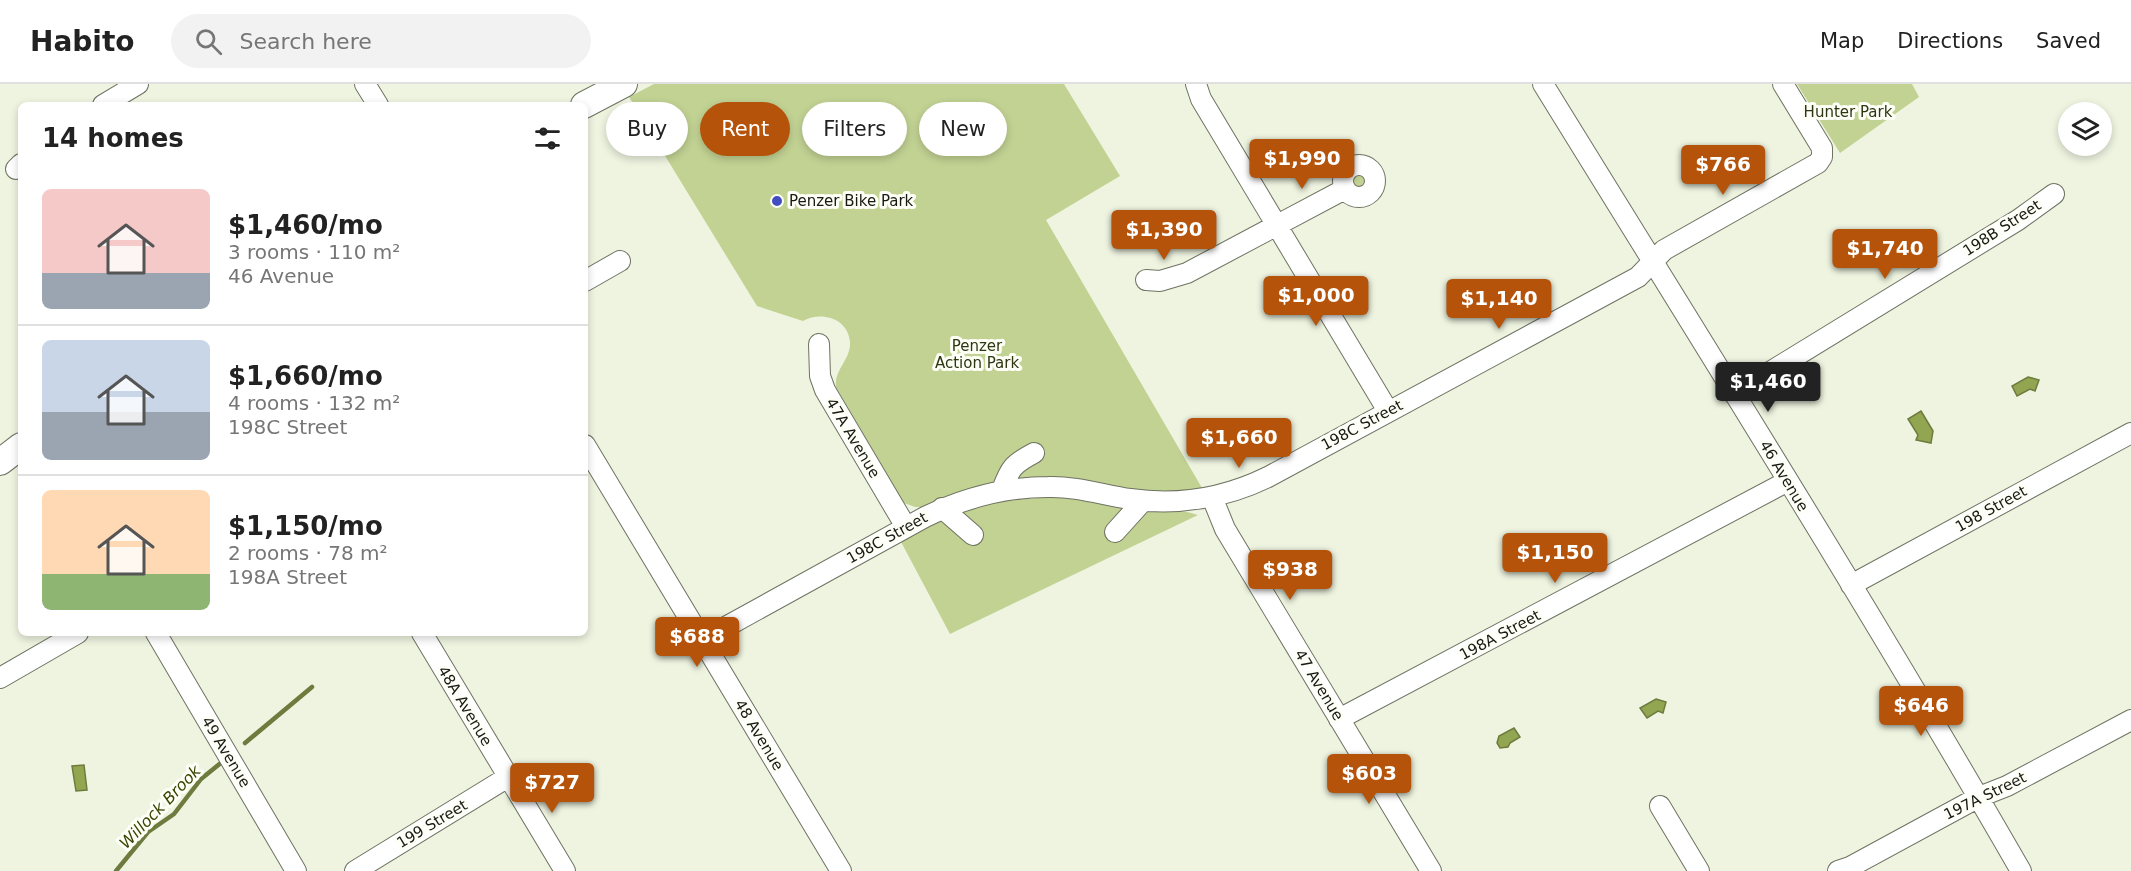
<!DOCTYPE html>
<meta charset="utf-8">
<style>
:root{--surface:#fff;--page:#f2f2f2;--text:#222;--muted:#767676;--line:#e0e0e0;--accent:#b45309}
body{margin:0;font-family:"DejaVu Sans",sans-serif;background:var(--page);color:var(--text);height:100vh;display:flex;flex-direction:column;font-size:22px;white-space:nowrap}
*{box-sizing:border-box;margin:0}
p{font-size:20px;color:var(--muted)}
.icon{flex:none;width:33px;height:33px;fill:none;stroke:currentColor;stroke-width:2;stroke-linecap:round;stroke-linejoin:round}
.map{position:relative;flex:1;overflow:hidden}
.drawer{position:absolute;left:18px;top:18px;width:570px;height:534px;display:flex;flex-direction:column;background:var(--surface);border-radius:9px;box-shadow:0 3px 9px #0003}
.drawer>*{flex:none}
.hud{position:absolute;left:606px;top:18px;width:570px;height:54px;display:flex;gap:12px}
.buttons{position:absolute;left:2058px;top:18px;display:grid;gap:12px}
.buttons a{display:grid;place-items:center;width:54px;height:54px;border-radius:50%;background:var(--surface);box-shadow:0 3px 9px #0003;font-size:30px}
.price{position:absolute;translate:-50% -51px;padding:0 14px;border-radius:6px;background:var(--accent);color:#fff;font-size:20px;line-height:39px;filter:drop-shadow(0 2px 3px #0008)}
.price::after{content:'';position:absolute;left:50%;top:36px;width:18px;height:14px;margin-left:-9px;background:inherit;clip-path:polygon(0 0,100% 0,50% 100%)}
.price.active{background:#222;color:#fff}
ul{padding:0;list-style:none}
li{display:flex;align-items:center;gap:18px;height:150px;padding:0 24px}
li+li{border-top:2px solid var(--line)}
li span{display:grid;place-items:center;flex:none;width:168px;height:120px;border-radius:9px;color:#555}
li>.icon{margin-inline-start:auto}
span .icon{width:72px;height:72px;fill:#fffc;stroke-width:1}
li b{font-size:26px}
h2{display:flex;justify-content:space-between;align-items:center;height:72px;padding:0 24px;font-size:26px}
.tag{padding:0 21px;border-radius:27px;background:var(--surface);box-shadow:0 3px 9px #0003;font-size:21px;line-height:54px}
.tag.active{background:var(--accent);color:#fff}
header{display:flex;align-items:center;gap:36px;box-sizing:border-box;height:84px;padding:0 30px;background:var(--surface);border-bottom:2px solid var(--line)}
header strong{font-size:28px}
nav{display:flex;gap:33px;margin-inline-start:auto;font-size:21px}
.search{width:420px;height:54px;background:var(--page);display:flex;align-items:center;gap:15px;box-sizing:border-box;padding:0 21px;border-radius:33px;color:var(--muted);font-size:22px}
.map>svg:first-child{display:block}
</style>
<header>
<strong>Habito</strong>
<div class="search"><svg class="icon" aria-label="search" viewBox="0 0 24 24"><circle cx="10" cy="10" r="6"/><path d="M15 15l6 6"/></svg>Search here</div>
<nav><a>Map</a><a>Directions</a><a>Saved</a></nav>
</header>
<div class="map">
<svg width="2131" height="787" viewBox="0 0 2131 787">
<rect width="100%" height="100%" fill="#eef4e0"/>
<!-- green -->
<path fill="#c2d293" d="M 654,0 L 1064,0 L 1120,92 L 1046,136 L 1202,404 L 1185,407 L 1150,408 L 1071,395 L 1034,394 L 986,400 L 956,409 L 923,423 L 915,423 L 904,419 L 836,303 C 834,285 851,276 850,258 C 848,234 821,227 803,237 L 757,222 L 629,13 Z
M 1797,0 L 1912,0 L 1919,13 L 1840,69 Z
M1350 97a9 9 0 1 1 18 0a9 9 0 1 1-18 0Z
M 1050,413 C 1075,414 1099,420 1124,424 C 1147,428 1176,423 1198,431 L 950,550 L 900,456 L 946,432 L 994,418 Z"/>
<!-- water -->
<path fill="#92a551" stroke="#6d7b3e" stroke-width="1.5" d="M 2028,293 L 2039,296 L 2035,307 L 2030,305 L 2017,312 L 2012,302 Z
M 1921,327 L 1933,347 L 1931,359 L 1916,356 L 1918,351 L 1908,335 Z
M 1656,615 L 1666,618 L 1663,629 L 1658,627 L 1647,634 L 1640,624 Z
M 1514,644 L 1520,653 L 1510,659 L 1508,663 L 1500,664 L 1497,659 L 1499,652 Z
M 84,681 L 87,706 L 76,707 L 72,682 Z"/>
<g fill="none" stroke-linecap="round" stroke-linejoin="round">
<!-- stream -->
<path stroke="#6d7b3e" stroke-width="4.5" d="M 245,659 L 312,603
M 116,787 L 148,748 L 174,730 L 201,695 L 222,678"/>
<defs>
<path id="minor" d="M 365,0 L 378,21
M 1196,0 L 1201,15 L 1388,327
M 1543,0 C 1704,261 1868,521 2021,787
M 103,21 L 138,0
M1343 97a16 16 0 1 1 32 0a16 16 0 1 1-32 0Z
M 16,85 L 21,80
M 1146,196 L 1160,197 L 1187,189 L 1345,105
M 585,197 L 620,177
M 819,260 L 820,292 L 825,306 L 906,443
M 1734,310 L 2018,136 L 2054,110
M 585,361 L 841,787
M 1002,406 C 1010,384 1013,380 1034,369
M 1212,413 L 1225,445 L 1431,787
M 942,424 L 973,451
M 1115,448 L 1143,417
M 1851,501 L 2131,349
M 156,549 L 296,787
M 422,549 L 565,787
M 702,556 L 925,433 C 964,414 1004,403 1048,403 C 1076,402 1103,411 1130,415 C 1177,422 1225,414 1268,393 L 1638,193 L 1664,166 L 1818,79 L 1822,73 L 1822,64 L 1783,0
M 0,594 L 78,549
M 1339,635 L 1788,397
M 1660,722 L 1699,787
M 355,787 L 508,693
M 1838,787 L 1850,783 L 1979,713 L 2007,702 L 2131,636"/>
<path id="major" d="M 584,21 L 624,0
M 0,378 L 21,362"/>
</defs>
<!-- minor casing -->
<use href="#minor" stroke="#6e7362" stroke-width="22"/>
<!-- major casing -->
<use href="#major" stroke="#6e7362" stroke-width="28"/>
<!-- minor -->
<use href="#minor" stroke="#fff" stroke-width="20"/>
<!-- major -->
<use href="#major" stroke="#fff" stroke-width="26"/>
</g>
<!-- markers -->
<circle fill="#424dc1" stroke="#fdfff7" stroke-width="2" cx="777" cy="117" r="6"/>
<g text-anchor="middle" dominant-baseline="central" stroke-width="6" stroke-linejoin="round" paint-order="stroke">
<!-- park labels -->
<g font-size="15" fill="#2d3511" stroke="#fdfff7">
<text x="1848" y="28">Hunter Park</text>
<text x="977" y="262">Penzer<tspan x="977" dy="17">Action Park</tspan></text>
</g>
<!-- poi labels -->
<g font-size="15" fill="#171912" stroke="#fdfff7" text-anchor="start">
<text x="789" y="117">Penzer Bike Park</text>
</g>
<!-- street labels -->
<g font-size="15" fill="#171912" stroke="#fdfff7">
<text transform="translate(2002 144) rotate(-33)">198B Street</text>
<text transform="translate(1362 341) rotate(-28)">198C Street</text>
<text transform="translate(853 354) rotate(59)">47A Avenue</text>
<text transform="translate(1784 392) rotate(59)">46 Avenue</text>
<text transform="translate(1991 425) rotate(-29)">198 Street</text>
<text transform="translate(887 454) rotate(-29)">198C Street</text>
<text transform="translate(1500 551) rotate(-28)">198A Street</text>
<text transform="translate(1319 601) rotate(59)">47 Avenue</text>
<text transform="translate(465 622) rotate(59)">48A Avenue</text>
<text transform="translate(759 651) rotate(59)">48 Avenue</text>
<text transform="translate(226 668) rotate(59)">49 Avenue</text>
<text transform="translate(1985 712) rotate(-26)">197A Street</text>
<text transform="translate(432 740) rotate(-31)">199 Street</text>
</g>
<!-- water labels -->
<g font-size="16" font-style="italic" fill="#394401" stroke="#fdfff7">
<text transform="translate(160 723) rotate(-46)">Willock Brook</text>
</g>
</g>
</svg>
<div class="buttons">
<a><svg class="icon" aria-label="layers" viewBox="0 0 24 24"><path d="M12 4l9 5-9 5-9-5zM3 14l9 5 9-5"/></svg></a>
</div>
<b class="price" style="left:1302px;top:106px">$1,990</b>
<b class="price" style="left:1723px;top:112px">$766</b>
<b class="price" style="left:1164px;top:177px">$1,390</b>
<b class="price" style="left:1885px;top:196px">$1,740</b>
<b class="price" style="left:1316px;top:243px">$1,000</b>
<b class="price" style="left:1499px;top:246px">$1,140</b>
<b class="price active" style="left:1768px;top:329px">$1,460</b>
<b class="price" style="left:1239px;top:385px">$1,660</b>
<b class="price" style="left:1555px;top:500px">$1,150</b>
<b class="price" style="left:1290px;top:517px">$938</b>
<b class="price" style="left:697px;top:584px">$688</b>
<b class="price" style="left:1921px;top:653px">$646</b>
<b class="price" style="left:1369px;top:721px">$603</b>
<b class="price" style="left:552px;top:730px">$727</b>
<div class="hud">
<a class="tag">Buy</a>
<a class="tag active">Rent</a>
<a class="tag">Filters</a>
<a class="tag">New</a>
</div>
<section class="drawer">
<h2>14 homes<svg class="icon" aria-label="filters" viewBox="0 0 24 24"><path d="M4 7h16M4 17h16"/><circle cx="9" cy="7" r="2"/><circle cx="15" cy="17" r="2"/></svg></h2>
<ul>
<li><span style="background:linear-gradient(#f6c9c9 70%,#9aa5b1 0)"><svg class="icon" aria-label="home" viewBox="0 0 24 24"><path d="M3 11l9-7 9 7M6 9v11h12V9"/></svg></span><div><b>$1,460/mo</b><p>3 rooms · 110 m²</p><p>46 Avenue</p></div></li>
<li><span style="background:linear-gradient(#c9d6e8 60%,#9aa5b1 0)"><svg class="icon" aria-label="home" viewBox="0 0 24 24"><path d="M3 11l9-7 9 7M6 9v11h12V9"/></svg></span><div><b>$1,660/mo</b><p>4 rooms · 132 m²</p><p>198C Street</p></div></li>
<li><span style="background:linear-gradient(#ffd9b3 70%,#8fb573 0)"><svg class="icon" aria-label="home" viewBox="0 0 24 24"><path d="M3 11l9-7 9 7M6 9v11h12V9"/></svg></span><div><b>$1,150/mo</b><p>2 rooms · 78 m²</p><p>198A Street</p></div></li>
</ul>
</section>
</div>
